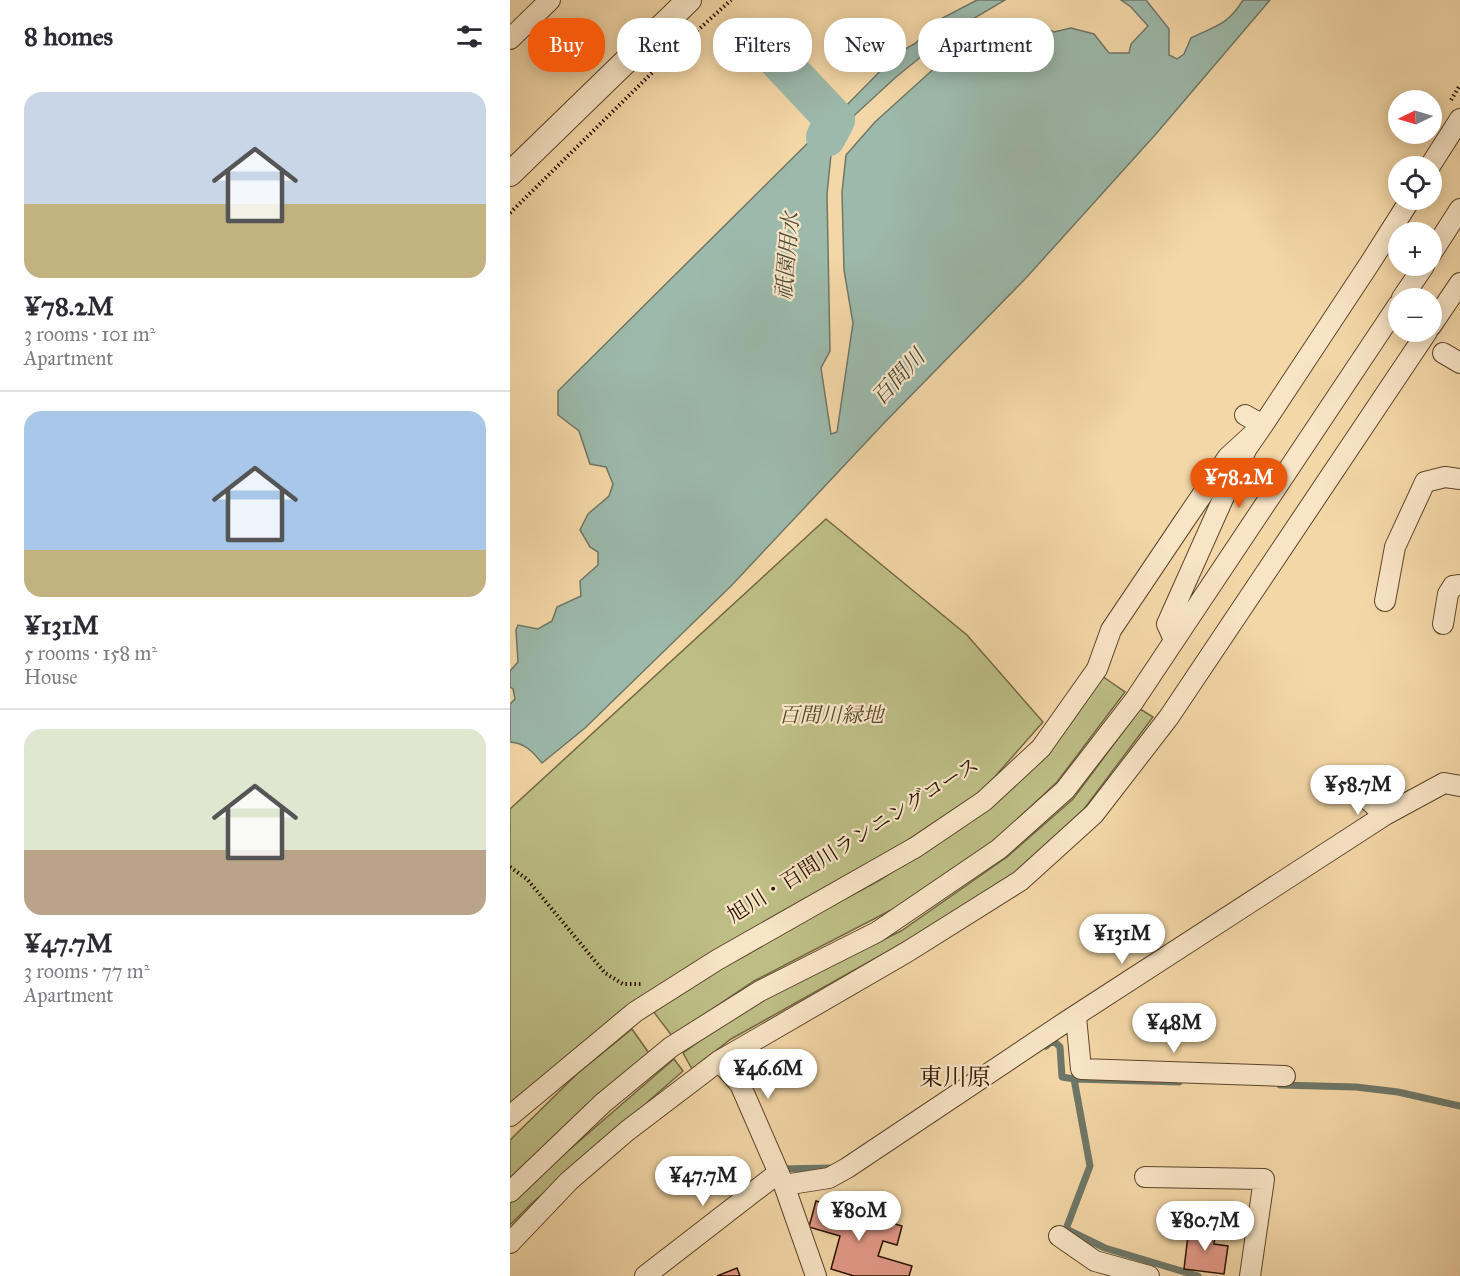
<!DOCTYPE html>
<meta charset="utf-8">
<style>
:root{--surface:#fff;--page:#f7f7f7;--text:#2b2b33;--muted:#7c7c81;--line:#e1e1e2;--accent:#ea580c}
body{margin:0;font-family:"IM FELL Great Primer","Noto Serif JP",serif;background:var(--page);color:var(--text);height:100vh;display:flex;flex-direction:column;font-size:22px;white-space:nowrap}
*{box-sizing:border-box;margin:0}
p{font-size:20px;color:var(--muted)}
.icon{flex:none;width:33px;height:33px;fill:none;stroke:currentColor;stroke-width:2;stroke-linecap:round;stroke-linejoin:round}
.map{position:relative;flex:1;overflow:hidden}
.side{display:flex;flex-direction:column;background:var(--surface);width:510px}
.side>*{flex:none}
.guide{position:absolute;left:18px;top:18px;width:570px;height:54px;display:flex;gap:12px}
.needle{width:39px;rotate:265deg}
.controls{position:absolute;left:878px;top:90px;display:grid;gap:12px}
.controls a{display:grid;place-items:center;width:54px;height:54px;border-radius:50%;background:var(--surface);box-shadow:0 3px 15px #0003;font-size:30px}
.price{position:absolute;translate:-50% -51px;padding:0 14px;border-radius:21px;background:#fff;color:#222;font-size:20px;line-height:39px;filter:drop-shadow(0 2px 3px #0008)}
.price::after{content:'';position:absolute;left:50%;top:36px;width:18px;height:14px;margin-left:-9px;background:inherit;clip-path:polygon(0 0,100% 0,50% 100%)}
.price.active{background:var(--accent);color:#fff}
ul{padding:0;list-style:none}
li{display:grid;align-content:center;gap:12px;height:318px;padding:0 24px}
li+li{border-top:2px solid var(--line)}
li span{display:grid;place-items:center;height:186px;border-radius:18px;color:#555}
li>.icon{margin-inline-start:auto}
span .icon{width:108px;height:108px;fill:#fffc;stroke-width:1}
li b{font-size:26px}
h2{display:flex;justify-content:space-between;align-items:center;height:72px;padding:0 24px;font-size:26px}
.pill{padding:0 21px;border-radius:24px;background:var(--surface);box-shadow:0 3px 15px #0003;font-size:21px;line-height:54px}
.pill.active{background:var(--accent);color:#fff}
main{display:flex;flex:1;min-height:0}
.map>svg:first-child{display:block}
</style>
<main>
<section class="side">
<h2>8 homes<svg class="icon" aria-label="filters" viewBox="0 0 24 24"><path d="M4 7h16M4 17h16"/><circle cx="9" cy="7" r="2"/><circle cx="15" cy="17" r="2"/></svg></h2>
<ul>
<li><span style="background:linear-gradient(#c9d6e8 60%,#c2b280 0)"><svg class="icon" aria-label="home" viewBox="0 0 24 24"><path d="M3 11l9-7 9 7M6 9v11h12V9"/></svg></span><div><b>¥78.2M</b><p>3 rooms · 101 m²</p><p>Apartment</p></div></li>
<li><span style="background:linear-gradient(#a9c7e8 75%,#c2b280 0)"><svg class="icon" aria-label="home" viewBox="0 0 24 24"><path d="M3 11l9-7 9 7M6 9v11h12V9"/></svg></span><div><b>¥131M</b><p>5 rooms · 158 m²</p><p>House</p></div></li>
<li><span style="background:linear-gradient(#dfe7d0 65%,#b9a48a 0)"><svg class="icon" aria-label="home" viewBox="0 0 24 24"><path d="M3 11l9-7 9 7M6 9v11h12V9"/></svg></span><div><b>¥47.7M</b><p>3 rooms · 77 m²</p><p>Apartment</p></div></li>
</ul>
</section>
<div class="map">
<svg width="950" height="1276" viewBox="0 0 950 1276">
<rect width="100%" height="100%" fill="#f4d7a7"/>
<filter id="stains"><feTurbulence type="fractalNoise" baseFrequency=".00333" numOctaves="4"/><feColorMatrix values="0 0 0 0 .2 0 0 0 0 .09 0 0 0 0 .02 0 0 0 .5 -.17"/></filter>
<radialGradient id="worn" r=".72"><stop offset=".6" stop-color="#630" stop-opacity="0"/><stop offset="1" stop-color="#630" stop-opacity=".3"/></radialGradient>
<!-- green -->
<path fill="#bdbe86" stroke="#736844" stroke-width="1.5" d="M 316,519 L 457,635 L 533,722 L 474,789 L 0,1106 L 0,809 Z
M 592,676 L 615,692 L 547,782 L 489,837 L 385,908 L 244,981 L 162,1036 L 143,1011 L 238,951 L 370,880 L 479,807 Z
M 630,709 L 643,717 L 574,809 L 507,871 L 398,940 L 221,1039 L 182,1069 L 173,1053 L 226,1015 L 280,985 L 391,931 L 497,857 L 563,799 Z
M 122,1029 L 141,1056 L 0,1183 L 0,1140 L 68,1073 Z
M 164,1059 L 173,1071 L 21,1204 L 0,1225 L 0,1203 L 7,1195 Z"/>
<!-- water -->
<path fill="#9cb9ab" stroke="#6e7767" stroke-width="1.5" d="M 467,0 L 495,0 L 444,30 L 386,77 L 323,135 L 317,194 L 320,351 L 311,368 L 321,434 L 327,432 L 343,323 L 334,270 L 332,192 L 336,155 L 365,122 L 450,45 L 479,27 L 528,25 L 544,32 L 561,28 L 584,34 L 599,53 L 619,53 L 621,44 L 638,26 L 621,7 L 611,0 L 636,0 L 659,29 L 659,55 L 667,59 L 674,54 L 681,38 C 705,26 718,25 733,0 L 760,0 L 645,135 L 516,278 L 375,422 L 221,586 L 75,728 L 32,763 C 23,752 15,743 0,742 L 0,704 L 5,699 L 3,689 L 0,687 L 0,671 L 8,662 L 6,630 L 8,625 L 28,629 L 42,621 L 47,607 L 71,596 L 70,581 L 88,565 L 88,552 L 80,547 L 70,530 L 78,514 L 99,496 L 103,484 L 96,467 L 80,464 L 69,431 L 48,415 L 48,391 L 316,125 L 294,101 L 305,89 L 329,113 L 388,53 L 406,43 L 421,24 Z"/>
<g fill="none" stroke-linecap="round" stroke-linejoin="round">
<!-- stream -->
<path stroke="#6e7767" stroke-width="7" d="M 536,1046 L 541,1042 L 546,1043 L 550,1047 L 552,1077 L 564,1079 L 580,1166 L 556,1229 L 595,1248 L 688,1276
M 564,1079 L 669,1082
M 770,1085 L 846,1087 L 888,1092 L 950,1106
M 270,1169 L 320,1168"/>
<!-- river -->
<path stroke="#9cb9ab" stroke-width="40" d="M 248,38 L 325,120 L 316,137"/>
</g>
<!-- building -->
<path fill="#e49a89" stroke="#291301" stroke-width="1.5" d="M 306,1201 L 392,1226 L 387,1245 L 373,1241 L 368,1256 L 402,1266 L 399,1276 L 344,1276 L 321,1269 L 330,1236 L 299,1227 Z
M 679,1227 L 706,1231 L 704,1244 L 718,1246 L 714,1274 L 674,1269 Z
M 227,1268 L 230,1276 L 207,1276 Z"/>
<g fill="none" stroke-linecap="round" stroke-linejoin="round">
<defs>
<path id="minor" d="M 0,39 L 40,0
M 920,166 L 950,119
M 921,254 L 950,209
M 892,298 L 914,266
M 921,326 L 950,283
M 933,353 L 950,363
M 875,601 L 885,547 L 915,482 L 935,477 L 950,479
M 933,624 L 938,594 L 943,586 L 950,585
M 664,640 L 657,624 L 725,472 L 737,448 L 753,425 L 735,415
M 846,789 L 875,815
M 566,1017 L 571,1069 L 775,1076
M 209,1061 L 230,1084 L 274,1185 L 306,1276
M 0,1116 L 125,1012 L 207,960 L 406,847 L 474,801 L 531,748 L 587,669 L 601,630 L 675,520 L 718,457 L 753,425 L 860,263 L 900,200
M 635,1177 L 754,1179 L 740,1276
M 274,1185 L 319,1178 L 337,1168 L 554,1023 L 875,815 L 934,783 L 950,786
M 0,1192 L 93,1103 L 161,1047 L 250,991 L 367,932 L 489,849 L 555,790 L 624,701 L 888,305
M 549,1236 L 585,1261 L 639,1276
M 0,1243 L 59,1181 L 117,1131 L 209,1061 L 397,952 L 510,881 L 584,814 L 659,717 L 917,332
M 135,1276 L 263,1177 L 269,1176"/>
<path id="tertiary" d="M 0,174 L 179,0"/>
</defs>
<!-- minor casing -->
<use href="#minor" stroke="#5c442a" stroke-width="22"/>
<!-- tertiary casing -->
<use href="#tertiary" stroke="#5c442a" stroke-width="26"/>
<!-- path -->
<path stroke="#291301" stroke-width="4" stroke-dasharray="1.5 3" stroke-linecap="butt" d="M 941,100 L 950,85
M 0,213 L 154,61 L 221,0
M 0,867 L 17,879 L 95,973 L 113,984 L 131,984"/>
<!-- minor -->
<use href="#minor" stroke="#f8e5c6" stroke-width="20"/>
<!-- tertiary -->
<use href="#tertiary" stroke="#f8e5c6" stroke-width="24"/>
</g>
<g text-anchor="middle" dominant-baseline="central" stroke-width="4.5" stroke-linejoin="round" paint-order="stroke">
<!-- park labels -->
<g font-size="21" font-style="italic" fill="#554629" stroke="#f8e5c6">
<text x="321" y="715">百間川緑地</text>
</g>
<!-- street labels -->
<g font-size="21" fill="#291301" stroke="#f8e5c6">
<text transform="translate(343 840) rotate(-32)">旭川・百間川ランニングコース</text>
</g>
<!-- water labels -->
<g font-size="22" font-style="italic" fill="#514d3c" stroke="#f8e5c6">
<text transform="translate(277 256) rotate(-85)">祇園用水</text>
<text transform="translate(388 377) rotate(-47)">百間川</text>
</g>
<!-- quarter labels -->
<g font-size="24" fill="#291301" stroke="#f8e5c6">
<text x="445" y="1077">東川原</text>
</g>
</g>
<rect width="100%" height="100%" filter="url(#stains)"/>
<rect width="100%" height="100%" fill="url(#worn)"/>
</svg>
<div class="controls">
<a><svg class="needle" viewBox="-14 -14 28 28"><path d="M0-13l5 13h-10z" fill="#e53935"/><path d="M0 13l5-13h-10z" fill="#7c7c81"/></svg></a>
<a><svg class="icon" aria-label="locate" viewBox="0 0 24 24"><circle cx="12" cy="12" r="6"/><path d="M12 2v4M12 18v4M2 12h4M18 12h4"/></svg></a>
<a>+</a>
<a>−</a>
</div>
<b class="price active" style="left:729px;top:509px">¥78.2M</b>
<b class="price" style="left:848px;top:816px">¥58.7M</b>
<b class="price" style="left:612px;top:965px">¥131M</b>
<b class="price" style="left:664px;top:1054px">¥48M</b>
<b class="price" style="left:258px;top:1100px">¥46.6M</b>
<b class="price" style="left:193px;top:1207px">¥47.7M</b>
<b class="price" style="left:349px;top:1242px">¥80M</b>
<b class="price" style="left:695px;top:1252px">¥80.7M</b>
<div class="guide">
<a class="pill active">Buy</a>
<a class="pill">Rent</a>
<a class="pill">Filters</a>
<a class="pill">New</a>
<a class="pill">Apartment</a>
</div>
</div>
</main>
